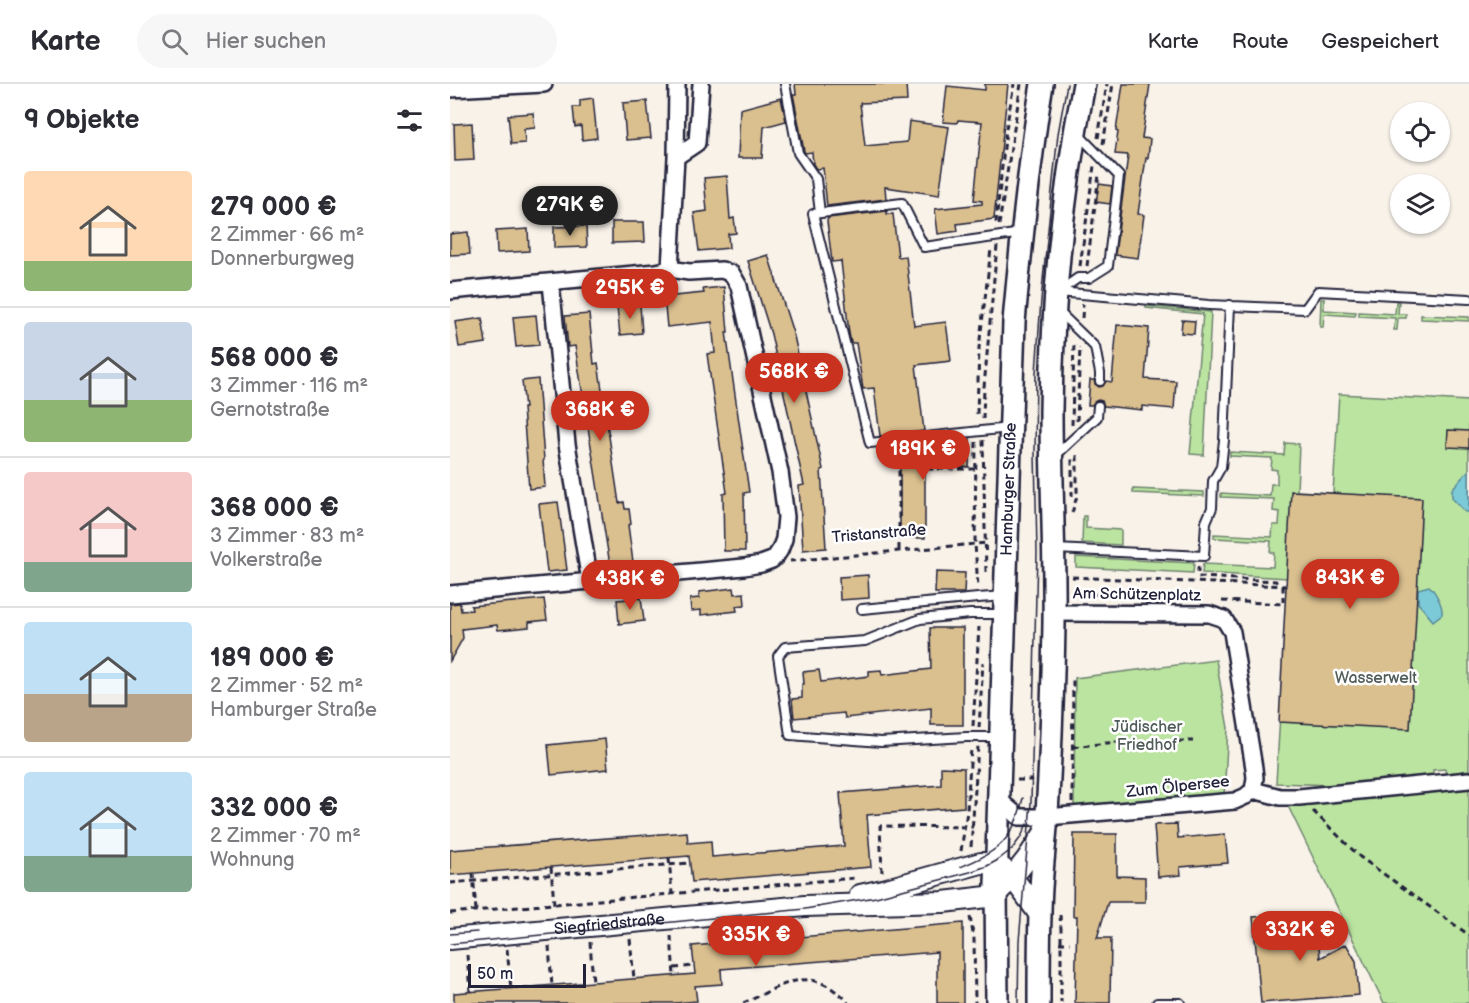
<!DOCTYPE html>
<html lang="de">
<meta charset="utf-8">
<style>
:root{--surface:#fff;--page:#f7f7f7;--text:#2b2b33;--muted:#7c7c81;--line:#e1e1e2;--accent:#c8321e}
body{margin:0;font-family:"Balsamiq Sans",sans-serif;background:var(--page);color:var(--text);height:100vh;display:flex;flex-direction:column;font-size:22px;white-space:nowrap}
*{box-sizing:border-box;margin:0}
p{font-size:20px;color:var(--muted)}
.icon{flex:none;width:33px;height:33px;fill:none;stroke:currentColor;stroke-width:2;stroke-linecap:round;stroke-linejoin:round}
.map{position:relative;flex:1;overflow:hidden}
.details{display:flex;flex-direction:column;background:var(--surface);width:450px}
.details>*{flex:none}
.controls{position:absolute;left:940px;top:18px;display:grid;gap:12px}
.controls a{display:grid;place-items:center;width:60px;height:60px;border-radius:50%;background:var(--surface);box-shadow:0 2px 4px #0004;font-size:30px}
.scale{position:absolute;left:18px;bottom:15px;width:118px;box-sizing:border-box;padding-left:6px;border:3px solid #22223b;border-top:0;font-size:16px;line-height:21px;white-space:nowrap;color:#22223b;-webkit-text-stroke:4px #fff;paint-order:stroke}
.price{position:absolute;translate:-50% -51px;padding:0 14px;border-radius:21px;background:var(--accent);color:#fff;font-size:20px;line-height:39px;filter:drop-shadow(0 2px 3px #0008)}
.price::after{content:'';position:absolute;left:50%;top:36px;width:18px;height:14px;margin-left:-9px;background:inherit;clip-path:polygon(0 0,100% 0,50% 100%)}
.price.on{background:#222;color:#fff}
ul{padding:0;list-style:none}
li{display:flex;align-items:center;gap:18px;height:150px;padding:0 24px}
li+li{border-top:2px solid var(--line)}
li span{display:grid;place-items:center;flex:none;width:168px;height:120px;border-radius:6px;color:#555}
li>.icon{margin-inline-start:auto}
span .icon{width:72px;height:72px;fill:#fffc;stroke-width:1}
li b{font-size:26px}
h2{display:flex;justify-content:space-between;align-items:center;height:72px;padding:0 24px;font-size:26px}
header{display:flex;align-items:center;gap:36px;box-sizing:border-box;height:84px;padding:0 30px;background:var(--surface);border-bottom:2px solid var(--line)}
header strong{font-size:28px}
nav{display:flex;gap:33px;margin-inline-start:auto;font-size:21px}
.search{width:420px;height:54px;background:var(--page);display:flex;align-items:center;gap:15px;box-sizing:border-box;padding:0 21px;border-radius:33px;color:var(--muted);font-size:22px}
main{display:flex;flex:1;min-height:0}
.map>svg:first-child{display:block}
</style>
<header>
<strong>Karte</strong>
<div class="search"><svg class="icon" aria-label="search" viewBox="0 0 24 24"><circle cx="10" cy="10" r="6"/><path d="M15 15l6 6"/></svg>Hier suchen</div>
<nav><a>Karte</a><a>Route</a><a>Gespeichert</a></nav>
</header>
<main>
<section class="details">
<h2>9 Objekte<svg class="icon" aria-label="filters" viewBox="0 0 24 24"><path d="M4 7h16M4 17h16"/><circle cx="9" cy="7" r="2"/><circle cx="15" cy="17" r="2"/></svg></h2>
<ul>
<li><span style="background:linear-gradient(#ffd9b3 75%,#8fb573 0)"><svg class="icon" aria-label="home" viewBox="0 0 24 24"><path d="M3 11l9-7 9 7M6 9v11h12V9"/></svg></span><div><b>279 000 €</b><p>2 Zimmer · 66 m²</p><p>Donnerburgweg</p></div></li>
<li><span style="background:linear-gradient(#c9d6e8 65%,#8fb573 0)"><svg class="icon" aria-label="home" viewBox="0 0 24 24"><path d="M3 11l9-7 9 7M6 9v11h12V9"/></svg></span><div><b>568 000 €</b><p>3 Zimmer · 116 m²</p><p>Gernotstraße</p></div></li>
<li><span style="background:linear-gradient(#f6c9c9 75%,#7fa58c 0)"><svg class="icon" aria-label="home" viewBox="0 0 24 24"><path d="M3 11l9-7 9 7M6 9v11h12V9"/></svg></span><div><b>368 000 €</b><p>3 Zimmer · 83 m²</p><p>Volkerstraße</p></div></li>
<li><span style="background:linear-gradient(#bfe0f5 60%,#b9a48a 0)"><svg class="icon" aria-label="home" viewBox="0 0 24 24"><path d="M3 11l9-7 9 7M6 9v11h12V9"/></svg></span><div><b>189 000 €</b><p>2 Zimmer · 52 m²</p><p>Hamburger Straße</p></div></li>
<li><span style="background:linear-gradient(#bfe0f5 70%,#7fa58c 0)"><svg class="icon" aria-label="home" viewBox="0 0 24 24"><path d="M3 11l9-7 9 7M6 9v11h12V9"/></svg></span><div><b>332 000 €</b><p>2 Zimmer · 70 m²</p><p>Wohnung</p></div></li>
</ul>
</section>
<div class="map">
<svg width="1019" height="919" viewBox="0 0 1019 919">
<rect width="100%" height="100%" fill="#f8f2e9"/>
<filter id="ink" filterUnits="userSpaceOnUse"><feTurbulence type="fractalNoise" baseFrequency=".0167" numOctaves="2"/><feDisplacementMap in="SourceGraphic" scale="12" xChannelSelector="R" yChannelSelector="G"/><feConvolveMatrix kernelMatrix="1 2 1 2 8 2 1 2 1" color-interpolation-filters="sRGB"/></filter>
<g filter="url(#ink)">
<!-- green -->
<path fill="#bbe4a0" stroke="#6e836e" stroke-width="1.5" d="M 871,215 L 874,215 L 874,226 L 906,228 L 905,232 L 874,230 L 873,243 L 870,243 Z
M 946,218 L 949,218 L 948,230 L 956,230 L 956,234 L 948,234 L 947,246 L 944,246 L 945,234 L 909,232 L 909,228 L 945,230 Z
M 696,222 L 761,228 L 754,371 L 740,370 L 753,230 L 696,224 Z
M 971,231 L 1019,233 L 1019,237 L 971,235 Z
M 889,310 L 1019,317 L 1019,686 L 996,690 L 995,685 L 983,686 L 983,691 L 884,701 L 826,699 L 838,494 L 752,489 L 753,480 L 823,483 L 824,469 L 820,468 L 821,457 L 764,454 L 764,450 L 822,453 L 823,441 L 829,441 L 830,428 L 823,427 L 824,415 L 771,413 L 771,409 L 820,412 L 821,400 L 827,400 L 827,386 L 821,385 L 822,374 L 780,372 L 780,368 L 834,371 L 835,359 L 849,360 L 847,407 L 883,409 Z
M 683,405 L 754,408 L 754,412 L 683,409 Z
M 633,432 L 636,432 L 636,444 L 671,446 L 671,461 L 632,459 Z
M 626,473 L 744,479 L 743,489 L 626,483 Z
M 766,576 L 778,644 L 774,712 L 624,726 L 625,594 Z
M 1019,700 L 1019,919 L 934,919 L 837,720 Z"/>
<!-- water -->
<path fill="#7bcad8" stroke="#578799" stroke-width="1.5" d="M 1019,386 L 1019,428 L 1015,428 L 1002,414 L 1002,405 Z
M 979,502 C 985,507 993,521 992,530 L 983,537 L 968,519 L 968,505 Z"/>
<!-- building -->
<path fill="#dabf8f" stroke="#22223b" stroke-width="1.5" d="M 345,0 L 456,0 L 457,17 L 410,19 L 415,62 L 457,58 L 459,37 L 499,43 L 489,111 L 435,103 L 436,115 L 377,122 L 373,84 L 366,85 L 363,80 L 362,68 L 355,69 L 354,67 L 343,10 L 346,10 Z
M 535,0 L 558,0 L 544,135 L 507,140 L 508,147 L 488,150 L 485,125 L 532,120 L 532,117 L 524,116 L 532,38 L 508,36 L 507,39 L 493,38 L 497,2 L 535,6 Z
M 673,0 L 700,0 L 692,54 L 700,55 L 698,74 L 696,74 L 688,130 L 694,131 L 688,174 L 665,171 L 678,71 L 665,70 L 668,48 L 666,47 Z
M 143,14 L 147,54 L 132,56 L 131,42 L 125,43 L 123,23 L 130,23 L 130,16 Z
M 331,14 L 336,37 L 314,43 L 312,74 L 288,74 L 290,25 Z
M 197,17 L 201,54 L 176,56 L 173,19 Z
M 83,29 L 85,44 L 74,45 L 75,59 L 61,60 L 58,31 Z
M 22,39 L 24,76 L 5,77 L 4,40 Z
M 277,92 L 280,135 L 284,134 L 286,149 L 278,150 L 279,164 L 249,167 L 244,129 L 257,127 L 254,94 Z
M 649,100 L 662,102 L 660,120 L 646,118 Z
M 437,127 L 437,130 L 443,130 L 448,173 L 456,172 L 464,242 L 496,238 L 501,277 L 466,281 L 474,347 L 430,352 L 424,304 L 413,305 L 406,259 L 401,259 L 399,249 L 391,177 L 382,178 L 377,137 L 378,134 Z
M 162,138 L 194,138 L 195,158 L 162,159 Z
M 136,142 L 137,163 L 104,164 L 104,143 Z
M 78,145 L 79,167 L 47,169 L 46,147 Z
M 18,148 L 20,170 L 0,171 L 0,150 Z
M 318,171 L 344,252 L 373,385 L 371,386 L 376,464 L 353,466 L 349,402 L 354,401 L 321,250 L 298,177 Z
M 274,203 L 278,248 L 276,248 L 299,408 L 294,409 L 295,467 L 274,467 L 273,410 L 277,409 L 257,270 L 265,269 L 262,238 L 217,243 L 214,213 L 254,209 L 253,205 Z
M 190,221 L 192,249 L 170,251 L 167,223 Z
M 139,230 L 144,280 L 148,279 L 169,419 L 174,418 L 175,425 L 179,425 L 181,440 L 178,441 L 183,478 L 160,481 L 125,262 L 118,263 L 115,232 Z
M 86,231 L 89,261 L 66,263 L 63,233 Z
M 32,234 L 36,259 L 9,263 L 5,238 Z
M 732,236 L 745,237 L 744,250 L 731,249 Z
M 667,241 L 699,244 L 695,295 L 726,297 L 724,325 L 692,322 L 692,326 L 654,322 L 652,317 L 648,316 L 644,318 L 642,321 L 638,321 L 640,296 L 644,296 L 645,300 L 649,303 L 653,302 L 656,297 L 662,298 Z
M 88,295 L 94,376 L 93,376 L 95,403 L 79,405 L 73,324 L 75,324 L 72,297 Z
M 998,346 L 1019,347 L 1019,364 L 997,363 Z
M 520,355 L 519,383 L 475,383 L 475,454 L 450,454 L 450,362 L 475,359 L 475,364 L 500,365 L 500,357 Z
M 841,407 L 972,414 L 960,645 L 829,638 Z
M 108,418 L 117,486 L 97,488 L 89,420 Z
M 486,488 L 515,489 L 514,509 L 485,509 Z
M 418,491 L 419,514 L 390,516 L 389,493 Z
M 284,504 L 285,510 L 294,509 L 295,521 L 286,522 L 287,527 L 251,531 L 251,526 L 241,527 L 240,515 L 249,514 L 249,508 Z
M 191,514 L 194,537 L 169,540 L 167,516 Z
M 94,515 L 97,536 L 79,538 L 79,543 L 48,546 L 47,541 L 12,545 L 13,554 L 0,577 L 0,520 L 10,519 L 11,527 L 22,526 L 21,522 Z
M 480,544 L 513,544 L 513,641 L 481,641 L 481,624 L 395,634 L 394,629 L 344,634 L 342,615 L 352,614 L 352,600 L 354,600 L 353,588 L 369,586 L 371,598 L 419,592 L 419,587 L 431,586 L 432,591 L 481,585 Z
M 155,655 L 158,685 L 101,691 L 98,661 Z
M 491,683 L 514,684 L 514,723 L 417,731 L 421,783 L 242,798 L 239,772 L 0,791 L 0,766 L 237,748 L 238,759 L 261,757 L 262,773 L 394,762 L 390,709 L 491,701 Z
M 727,740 L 728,754 L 775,750 L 778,779 L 730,783 L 731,791 L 708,793 L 704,741 Z
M 624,750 L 667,750 L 667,792 L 695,793 L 695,818 L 658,818 L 647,854 L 661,854 L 660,919 L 625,919 L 627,832 L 623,832 Z
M 866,830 L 870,874 L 896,860 L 906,877 L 909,911 L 811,919 L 803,833 L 818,832 L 818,834 Z
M 513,839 L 513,919 L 487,919 L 487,868 L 271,885 L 272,900 L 245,902 L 247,917 L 225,919 L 4,919 L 4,909 L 245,890 L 242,862 Z"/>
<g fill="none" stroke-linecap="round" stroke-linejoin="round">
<defs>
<path id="service" d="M 335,0 L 348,69 L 366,95 L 370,129
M 611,206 L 628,194 L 639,194 L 658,182 L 669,92 L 628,50
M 608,208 L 759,221 L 855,225 L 868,207 L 1019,215
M 608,227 L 645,263 L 650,289 L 650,297
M 559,344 L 420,359 L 363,130 L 452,119 L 474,163 L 572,149
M 605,372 L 647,333 L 648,322
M 605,465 L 754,472 L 756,438 L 762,424 L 763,397 L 771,383 L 774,356 L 780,221
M 412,525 L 528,514 L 555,512
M 549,653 L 516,653 L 431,658 L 340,651 L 328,572 L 335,563 L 415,557 L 470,535 L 520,530 L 554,530
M 707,919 L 730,919"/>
<path id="minor" d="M 0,5 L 94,0
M 226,73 L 247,59 L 251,0
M 101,199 L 117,360 L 140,497
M 0,207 L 206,188 L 220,185 L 226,73 L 227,0
M 0,510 L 294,483 L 311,480 L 322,476 L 326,472 L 330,466 L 334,455 L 336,433 L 330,388 L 289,202 L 282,190 L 272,186 L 239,188 L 220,185
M 604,529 L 759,530 L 774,535 L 782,548 L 804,684 L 805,694 L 803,706
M 803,706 L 830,713 L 849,713 L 1019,696
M 549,716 L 569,733 L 597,733 L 785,717 L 796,712 L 803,706"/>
<g id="tertiary">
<path d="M 410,811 L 433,806 L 531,779 C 535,779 541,779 545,780 C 560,785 580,818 590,831"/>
<path id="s1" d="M 0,855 L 355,822 L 493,818 L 537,813 L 546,810 L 562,794 L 577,775 L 595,748"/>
</g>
<g id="secondary">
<path id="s2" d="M 547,919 L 546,801 L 564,238 C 571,159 579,79 592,0"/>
<path d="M 589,919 C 589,890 589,860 590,831 C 590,797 595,763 597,729 C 601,666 603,603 604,540 C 605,469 601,398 601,327 C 602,218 613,106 634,0"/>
</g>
</defs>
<!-- service casing -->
<use href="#service" stroke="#22223b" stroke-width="12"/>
<!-- minor casing -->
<use href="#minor" stroke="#22223b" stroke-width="20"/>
<!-- tertiary casing -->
<use href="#tertiary" stroke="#22223b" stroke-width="24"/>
<!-- secondary casing -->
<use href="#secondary" stroke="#22223b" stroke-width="26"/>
<!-- path -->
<path stroke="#22223b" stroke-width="3" stroke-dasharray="6 4.5" stroke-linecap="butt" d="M 648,54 L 657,0
M 653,60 L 663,0
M 546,139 L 556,45 L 564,0
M 549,141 L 571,0
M 630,182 L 644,82
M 637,182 L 649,91
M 632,234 L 633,220
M 527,330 L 529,264 L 541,165
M 533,335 L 534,303 L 547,162
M 627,337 L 630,263
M 622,341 L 624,257
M 533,356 L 536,488
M 526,358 L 525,460 L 528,503
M 463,367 L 478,367 L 479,385 L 525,385
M 622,413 L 622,371
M 622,429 L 627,412 L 627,368
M 449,466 L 449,367 L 450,367
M 340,477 L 536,459
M 748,483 L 748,493 L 826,497 L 825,502
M 622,493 L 837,502
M 622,509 L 688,513
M 772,517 L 833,520 L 833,502
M 523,642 L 529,543
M 529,644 L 533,578
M 623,663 L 666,658 L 743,657
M 567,696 L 581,696
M 622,718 L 623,592
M 863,727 L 910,773 L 1019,851
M 521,763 L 528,662
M 511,767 L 517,727 L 521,664
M 219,774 L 222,810
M 101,783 L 104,820
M 432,788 L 430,742 L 523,743
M 23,789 L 26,827
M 0,799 L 240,779
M 0,829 L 405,794
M 610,831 L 611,845 L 611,919
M 520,833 L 524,855 L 525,919
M 221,852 L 224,892
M 180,855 L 184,895
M 140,858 L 143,898
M 609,859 L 620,859
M 99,862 L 102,902
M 57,865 L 61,905
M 17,871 L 20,908
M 224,884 L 244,882
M 293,919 C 322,908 350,883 381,904 C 387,908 394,912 398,919"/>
<!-- service -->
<use href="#service" stroke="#fff" stroke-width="8"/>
<!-- minor -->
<use href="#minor" stroke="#fff" stroke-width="15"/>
<!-- tertiary -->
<use href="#tertiary" stroke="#fff" stroke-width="20"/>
<!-- secondary -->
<use href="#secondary" stroke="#fff" stroke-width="21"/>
<!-- tram -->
<path stroke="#22223b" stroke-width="1.5" d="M 510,783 C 549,768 564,755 573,714
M 0,850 L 27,848
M 0,860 L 355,825 L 426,813 L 520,788 L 537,782 L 548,776 L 562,765 L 571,753 L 577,740
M 568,919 L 569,857 L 581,719 L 587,468 L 585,369 L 586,289 L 591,216 L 602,106 L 608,50 L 617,0"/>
</g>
</g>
<g text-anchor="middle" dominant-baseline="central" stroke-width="5" stroke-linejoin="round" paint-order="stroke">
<!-- street labels -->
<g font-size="16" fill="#22223b" stroke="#fff">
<text stroke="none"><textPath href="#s2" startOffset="514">Hamburger Straße</textPath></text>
<text transform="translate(429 450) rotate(-5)">Tristanstraße</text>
<text transform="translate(687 511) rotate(1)">Am Schützenplatz</text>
<text transform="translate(728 703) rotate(-6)">Zum Ölpersee</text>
<text stroke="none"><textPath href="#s1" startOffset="160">Siegfriedstraße</textPath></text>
</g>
<!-- park labels -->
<g font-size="16" fill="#505c59" stroke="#fff">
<text x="926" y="594">Wasserwelt</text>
<text x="697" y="643">Jüdischer<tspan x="697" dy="18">Friedhof</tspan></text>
</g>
</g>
</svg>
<div class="controls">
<a><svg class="icon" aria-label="locate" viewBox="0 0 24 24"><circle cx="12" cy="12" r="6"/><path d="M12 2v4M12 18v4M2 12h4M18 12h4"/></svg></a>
<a><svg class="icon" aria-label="layers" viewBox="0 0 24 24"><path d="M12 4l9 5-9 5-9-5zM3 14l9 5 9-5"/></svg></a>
</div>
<div class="scale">50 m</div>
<b class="price on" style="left:120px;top:153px">279K €</b>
<b class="price" style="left:180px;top:236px">295K €</b>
<b class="price" style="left:344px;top:320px">568K €</b>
<b class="price" style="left:150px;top:358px">368K €</b>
<b class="price" style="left:473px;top:397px">189K €</b>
<b class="price" style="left:900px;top:526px">843K €</b>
<b class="price" style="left:180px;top:527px">438K €</b>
<b class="price" style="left:850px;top:878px">332K €</b>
<b class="price" style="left:306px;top:883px">335K €</b>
</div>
</main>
